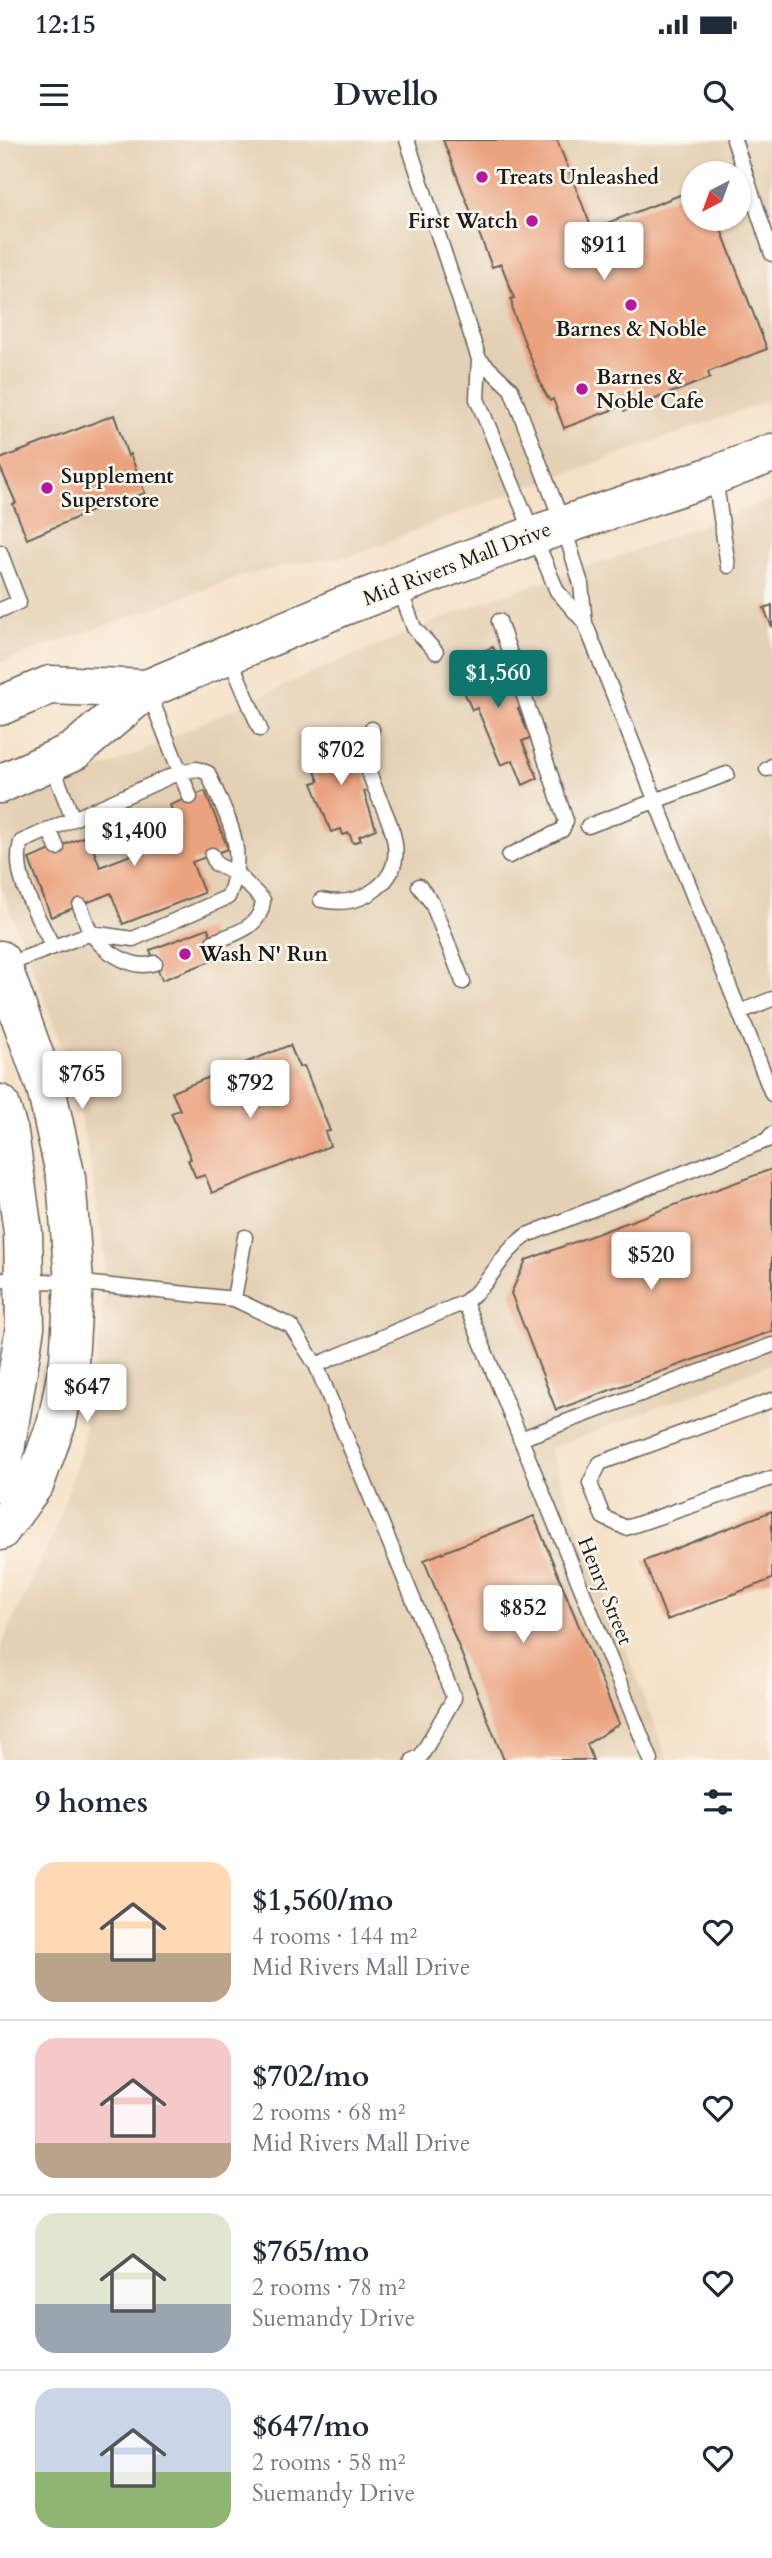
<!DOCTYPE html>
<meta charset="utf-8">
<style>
:root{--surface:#fff;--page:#f6f6f7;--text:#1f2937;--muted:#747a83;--line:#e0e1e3;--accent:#0f766e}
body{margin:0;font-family:Cardo,serif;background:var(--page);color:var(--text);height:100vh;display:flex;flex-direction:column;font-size:26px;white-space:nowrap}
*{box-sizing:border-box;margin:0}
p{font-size:23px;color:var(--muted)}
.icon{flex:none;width:38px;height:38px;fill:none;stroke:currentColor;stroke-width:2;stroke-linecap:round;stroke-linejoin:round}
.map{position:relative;height:1620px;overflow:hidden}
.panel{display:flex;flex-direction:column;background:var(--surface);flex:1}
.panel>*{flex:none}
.needle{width:46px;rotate:221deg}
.tools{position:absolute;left:681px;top:21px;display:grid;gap:14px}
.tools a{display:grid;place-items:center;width:70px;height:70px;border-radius:50%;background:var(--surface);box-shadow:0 2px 5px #0004;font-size:35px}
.price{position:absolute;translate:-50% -60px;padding:0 16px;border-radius:7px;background:#fff;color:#222;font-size:23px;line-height:46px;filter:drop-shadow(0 2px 4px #0008)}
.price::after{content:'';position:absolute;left:50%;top:42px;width:21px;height:16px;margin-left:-10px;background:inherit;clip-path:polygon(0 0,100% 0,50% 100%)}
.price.current{background:var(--accent);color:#fff}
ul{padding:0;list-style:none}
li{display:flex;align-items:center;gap:21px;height:175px;padding:0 35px}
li+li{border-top:2px solid var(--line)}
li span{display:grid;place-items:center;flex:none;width:196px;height:140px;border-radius:21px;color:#555}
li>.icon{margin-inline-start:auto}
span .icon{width:84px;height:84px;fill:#fffc;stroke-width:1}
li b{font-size:30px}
h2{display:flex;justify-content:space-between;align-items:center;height:84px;padding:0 35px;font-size:30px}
.status{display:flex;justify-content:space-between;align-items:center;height:49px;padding:0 35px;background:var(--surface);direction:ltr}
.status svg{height:19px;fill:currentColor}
header{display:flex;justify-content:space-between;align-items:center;height:91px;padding:0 35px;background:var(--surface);font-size:32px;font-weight:700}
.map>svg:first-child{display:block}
</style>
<div class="status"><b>12:15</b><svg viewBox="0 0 49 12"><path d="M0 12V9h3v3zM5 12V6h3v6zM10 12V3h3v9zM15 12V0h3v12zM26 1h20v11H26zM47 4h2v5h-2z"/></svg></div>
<header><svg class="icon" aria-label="menu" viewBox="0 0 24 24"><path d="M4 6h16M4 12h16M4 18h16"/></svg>Dwello<svg class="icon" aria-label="search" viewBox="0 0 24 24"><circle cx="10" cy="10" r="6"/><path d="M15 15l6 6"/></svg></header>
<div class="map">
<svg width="772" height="1620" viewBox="0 0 772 1620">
<rect width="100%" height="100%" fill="#fbf7ec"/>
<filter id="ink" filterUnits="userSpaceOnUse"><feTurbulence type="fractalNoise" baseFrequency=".0143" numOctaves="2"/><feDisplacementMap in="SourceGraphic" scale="14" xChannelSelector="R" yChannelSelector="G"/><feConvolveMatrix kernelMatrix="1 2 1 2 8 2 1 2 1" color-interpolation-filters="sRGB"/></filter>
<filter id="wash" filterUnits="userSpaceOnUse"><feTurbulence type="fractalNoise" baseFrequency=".00686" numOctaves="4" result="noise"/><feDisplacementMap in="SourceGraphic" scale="28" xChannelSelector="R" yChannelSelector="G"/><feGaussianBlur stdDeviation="1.57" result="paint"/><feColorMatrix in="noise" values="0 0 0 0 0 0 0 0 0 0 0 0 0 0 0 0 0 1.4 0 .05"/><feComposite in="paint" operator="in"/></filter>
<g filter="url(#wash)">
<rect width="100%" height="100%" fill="#f5e1c7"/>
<!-- built -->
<path fill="#e4d0b4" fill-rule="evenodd" d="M 0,0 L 772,0 L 772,259 L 466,370 L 352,416 L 303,422 L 242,436 L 0,523 ZM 693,33 L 738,33 L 738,79 L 693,79 Z
M 772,359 L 772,1224 L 549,1309 L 668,1620 L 0,1620 L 0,1508 L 55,1390 L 80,1315 L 103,1182 L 105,1117 L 88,1011 L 65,913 L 0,745 L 0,673 L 7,666 L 115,623 L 325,527 L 488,460 L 625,414 Z"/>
<g id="blocks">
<!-- building -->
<path fill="#eba27f" d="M 443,0 L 557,0 L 592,89 L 693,50 L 693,79 L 717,79 L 767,209 L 708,232 L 710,238 L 624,271 L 622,266 L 564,288 L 553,259 L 550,261 L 543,249 L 528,211 L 513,172 L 511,159 L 514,158 L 501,124 L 492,127 Z
M 114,275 L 128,316 L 130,314 L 145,353 L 92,371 L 27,399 L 13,364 L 16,363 L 0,327 L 0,319 Z
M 772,465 L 772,488 L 764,468 Z
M 493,507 L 521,567 L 518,569 L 527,590 L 530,589 L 533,597 L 522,601 L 538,638 L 523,645 L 513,620 L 501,625 L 477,568 L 472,570 L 462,547 L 468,545 L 458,521 Z
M 329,591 L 331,598 L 341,594 L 354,627 L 361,624 L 369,649 L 364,652 L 376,689 L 359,696 L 361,700 L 353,703 L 349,693 L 343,695 L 341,689 L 331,692 L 312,643 L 319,641 L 306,609 L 315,605 L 313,597 Z
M 205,651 L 228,709 L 192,722 L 204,753 L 123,784 L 111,753 L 51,777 L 29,719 L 88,695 L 100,727 L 182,695 L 170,665 Z
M 208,788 L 219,818 L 162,840 L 150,810 Z
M 290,905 L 299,927 L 304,926 L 330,991 L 325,992 L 330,1006 L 212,1053 L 205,1035 L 196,1038 L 188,1020 L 191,1019 L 171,973 L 180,970 L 172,952 Z
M 772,1029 L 772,1191 L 556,1270 L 511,1153 L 526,1120 Z
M 772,1371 L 772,1439 L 667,1480 L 644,1421 Z
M 534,1376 L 619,1584 L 587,1604 L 593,1620 L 504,1620 L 424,1420 Z"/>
</g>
</g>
<g filter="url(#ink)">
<use href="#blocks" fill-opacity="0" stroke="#686158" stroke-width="2"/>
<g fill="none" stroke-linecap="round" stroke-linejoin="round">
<defs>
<path id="lane" d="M 407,0 L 479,219 L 477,259 L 557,451 L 585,483
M 734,0 L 772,114
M 479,219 L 511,249 L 563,384 L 581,444 L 585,483 L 772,954
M 715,337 L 728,426
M 0,412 L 19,462 L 0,470
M 399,447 L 414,488 L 436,512
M 499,481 L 566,681 L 562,690 L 509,716
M 229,516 L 260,589
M 148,551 L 190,657
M 51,623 L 73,679
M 767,629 L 772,626
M 588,686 L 727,634
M 49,689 L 57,708
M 212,715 L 216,724 L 238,735 L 263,760 C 261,788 236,793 213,802
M 419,746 L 432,763 L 463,842
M 321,760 C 341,764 360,762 377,748 C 421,714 374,663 366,621 C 364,612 370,598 372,589
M 80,766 C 84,774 86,784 90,791 C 102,811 133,831 155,823
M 3,826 L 91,793 L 133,799 L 228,757 C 249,709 227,678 208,633 L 197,629 L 180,632 L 21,702 C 11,737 38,775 53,807
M 740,872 L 772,859
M 0,1140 L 74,1142 L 234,1159 L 291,1186 L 316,1225 L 454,1558 L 421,1616 L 413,1620
M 234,1159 L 245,1097
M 465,1162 L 651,1620
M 316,1225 L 465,1162 C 493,1141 498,1116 527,1095 L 767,1000 L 772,994
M 772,1260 L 600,1323 L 590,1343 L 603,1377 L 626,1388 L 772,1338
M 520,1299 L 772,1205"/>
<path id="secondary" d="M 0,820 L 46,948 L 66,1038 L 74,1142 L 69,1221 L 57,1282 L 35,1343 L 0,1391
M 0,964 L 9,993 L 23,1092 L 25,1187 L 0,1342"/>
<path id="primary" d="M 0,566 L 50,545 L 147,549
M 0,644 L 74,611 L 147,549 L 341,467 L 531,396 L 715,335 L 772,313"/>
</defs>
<!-- lane casing -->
<use href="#lane" stroke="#686158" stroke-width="17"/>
<!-- secondary casing -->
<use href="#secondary" stroke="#686158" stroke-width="41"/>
<!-- primary casing -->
<use href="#primary" stroke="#686158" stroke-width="41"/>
<!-- lane -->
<use href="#lane" stroke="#fff" stroke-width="14"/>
<!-- secondary -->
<use href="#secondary" stroke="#fff" stroke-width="38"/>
<!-- primary -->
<use href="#primary" stroke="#fff" stroke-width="38"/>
</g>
</g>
<!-- markers -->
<g fill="#b5179e" stroke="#fbf7ec" stroke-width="2.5">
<circle cx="482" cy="37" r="7"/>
<circle cx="532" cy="81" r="7"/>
<circle cx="631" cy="165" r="7"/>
<circle cx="582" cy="249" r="7"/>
<circle cx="47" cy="348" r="7"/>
<circle cx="185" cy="814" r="7"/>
</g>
<g text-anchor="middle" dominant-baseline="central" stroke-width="5" stroke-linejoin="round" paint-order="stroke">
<!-- poi labels -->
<g font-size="21" font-weight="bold" fill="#1c1c1c" stroke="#fbf7ec" text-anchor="start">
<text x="496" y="37">Treats Unleashed</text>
<text x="518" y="81" text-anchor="end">First Watch</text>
<text x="631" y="189" text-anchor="middle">Barnes &amp; Noble</text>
<text x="596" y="237">Barnes &amp;<tspan x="596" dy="24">Noble Cafe</tspan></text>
<text x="61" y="336">Supplement<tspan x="61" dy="24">Superstore</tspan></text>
<text x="199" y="814">Wash N' Run</text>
</g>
<!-- street labels -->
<g font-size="21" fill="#1c1c1c" stroke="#fbf7ec">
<text transform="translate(457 424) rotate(-21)">Mid Rivers Mall Drive</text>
<text transform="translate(605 1451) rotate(68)">Henry Street</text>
</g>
</g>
</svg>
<div class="tools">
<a><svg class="needle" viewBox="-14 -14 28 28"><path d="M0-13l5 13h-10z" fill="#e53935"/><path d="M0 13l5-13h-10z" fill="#747a83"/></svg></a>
</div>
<b class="price" style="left:604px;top:142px">$911</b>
<b class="price current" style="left:498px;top:570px">$1,560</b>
<b class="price" style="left:341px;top:647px">$702</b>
<b class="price" style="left:134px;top:728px">$1,400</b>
<b class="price" style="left:82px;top:971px">$765</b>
<b class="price" style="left:250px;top:980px">$792</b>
<b class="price" style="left:651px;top:1152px">$520</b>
<b class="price" style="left:87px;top:1284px">$647</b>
<b class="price" style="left:523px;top:1505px">$852</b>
</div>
<section class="panel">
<h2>9 homes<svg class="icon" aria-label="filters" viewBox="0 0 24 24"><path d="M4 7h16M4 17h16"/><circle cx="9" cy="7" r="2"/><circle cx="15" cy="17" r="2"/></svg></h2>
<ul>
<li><span style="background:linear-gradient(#ffd9b3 65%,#b9a48a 0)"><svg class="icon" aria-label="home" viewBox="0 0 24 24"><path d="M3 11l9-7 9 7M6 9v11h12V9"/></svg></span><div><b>$1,560/mo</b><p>4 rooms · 144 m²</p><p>Mid Rivers Mall Drive</p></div><svg class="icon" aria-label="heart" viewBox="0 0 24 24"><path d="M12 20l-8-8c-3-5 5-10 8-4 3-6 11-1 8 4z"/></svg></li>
<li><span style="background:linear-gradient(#f6c9c9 75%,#b9a48a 0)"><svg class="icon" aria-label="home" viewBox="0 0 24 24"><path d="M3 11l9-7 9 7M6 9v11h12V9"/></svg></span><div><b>$702/mo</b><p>2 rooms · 68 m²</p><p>Mid Rivers Mall Drive</p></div><svg class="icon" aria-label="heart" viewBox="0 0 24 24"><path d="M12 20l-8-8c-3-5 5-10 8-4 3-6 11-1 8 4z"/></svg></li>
<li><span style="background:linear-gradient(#dfe7d0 65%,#9aa5b1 0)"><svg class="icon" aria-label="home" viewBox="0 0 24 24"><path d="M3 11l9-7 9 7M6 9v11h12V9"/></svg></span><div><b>$765/mo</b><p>2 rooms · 78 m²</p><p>Suemandy Drive</p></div><svg class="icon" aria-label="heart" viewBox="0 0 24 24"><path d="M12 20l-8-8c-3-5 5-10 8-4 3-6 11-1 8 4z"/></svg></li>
<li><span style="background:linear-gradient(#c9d6e8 60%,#8fb573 0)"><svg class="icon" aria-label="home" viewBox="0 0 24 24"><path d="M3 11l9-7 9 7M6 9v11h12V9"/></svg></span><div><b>$647/mo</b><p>2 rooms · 58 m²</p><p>Suemandy Drive</p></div><svg class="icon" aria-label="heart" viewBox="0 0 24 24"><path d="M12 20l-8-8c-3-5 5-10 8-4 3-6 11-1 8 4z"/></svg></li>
</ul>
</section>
